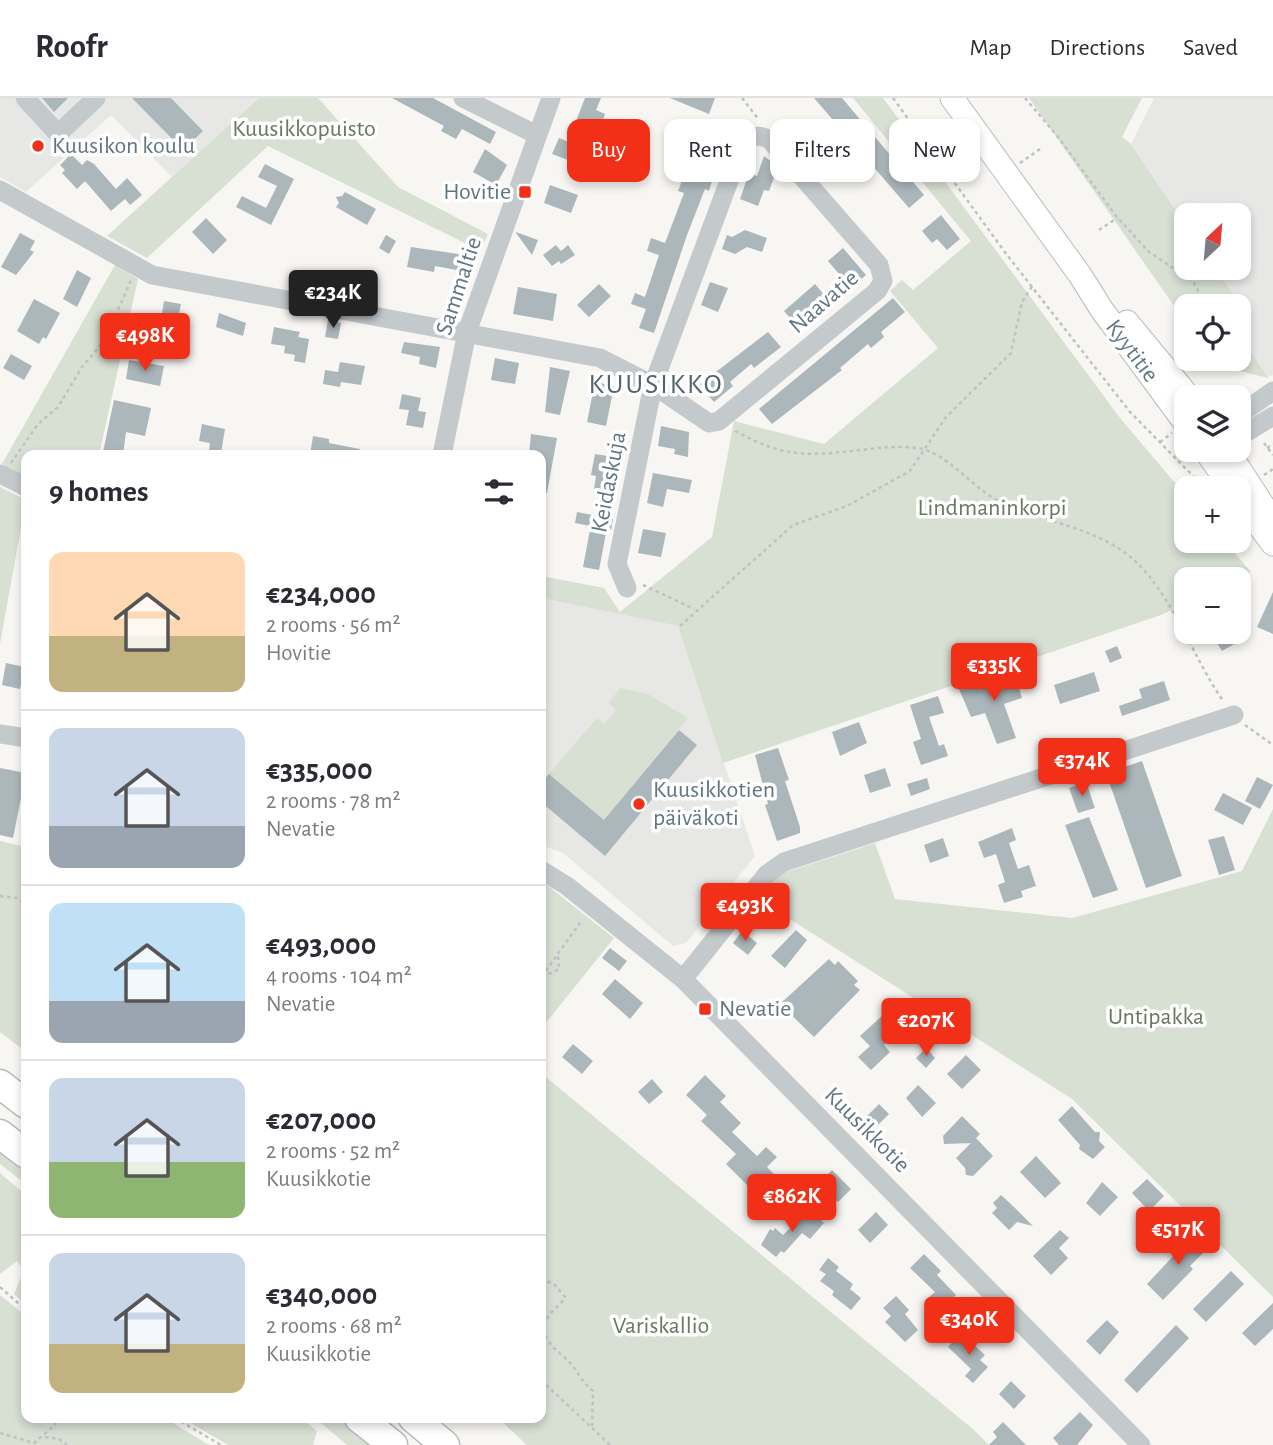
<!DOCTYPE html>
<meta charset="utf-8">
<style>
:root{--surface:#fff;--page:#f2f2f3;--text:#2b2b33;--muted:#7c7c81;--line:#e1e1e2;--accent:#f22f17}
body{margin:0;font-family:"Alegreya Sans",sans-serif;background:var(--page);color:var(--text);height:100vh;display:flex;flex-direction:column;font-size:26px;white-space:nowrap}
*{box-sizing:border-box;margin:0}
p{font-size:23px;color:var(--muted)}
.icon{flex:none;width:38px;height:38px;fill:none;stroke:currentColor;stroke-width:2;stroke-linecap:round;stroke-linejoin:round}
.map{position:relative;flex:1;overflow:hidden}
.side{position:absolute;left:21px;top:352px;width:525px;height:973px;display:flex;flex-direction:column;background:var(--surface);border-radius:14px;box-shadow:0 4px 10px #0003}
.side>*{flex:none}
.top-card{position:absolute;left:567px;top:21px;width:600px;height:63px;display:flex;gap:14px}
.needle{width:46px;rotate:26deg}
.fabs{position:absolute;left:1174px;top:105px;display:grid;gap:14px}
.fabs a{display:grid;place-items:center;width:77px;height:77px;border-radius:14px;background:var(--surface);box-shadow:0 4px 10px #0003;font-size:35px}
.price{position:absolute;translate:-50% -60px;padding:0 16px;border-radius:7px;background:var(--accent);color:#fff;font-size:23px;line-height:46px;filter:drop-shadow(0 2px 4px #0008)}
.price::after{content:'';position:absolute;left:50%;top:42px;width:21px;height:16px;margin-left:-10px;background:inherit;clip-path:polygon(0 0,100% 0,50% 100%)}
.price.selected{background:#222;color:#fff}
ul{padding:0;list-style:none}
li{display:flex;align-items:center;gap:21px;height:175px;padding:0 28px}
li+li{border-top:2px solid var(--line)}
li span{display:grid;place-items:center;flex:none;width:196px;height:140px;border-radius:14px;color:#555}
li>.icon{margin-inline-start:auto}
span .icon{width:84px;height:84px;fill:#fffc;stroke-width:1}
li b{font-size:30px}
h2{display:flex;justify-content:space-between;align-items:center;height:84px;padding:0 28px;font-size:30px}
.tag{padding:0 24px;border-radius:14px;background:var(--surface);box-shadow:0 4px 10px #0003;font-size:24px;line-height:63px}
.tag.selected{background:var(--accent);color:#fff}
header{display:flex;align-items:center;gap:42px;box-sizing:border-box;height:98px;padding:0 35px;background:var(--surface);border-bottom:2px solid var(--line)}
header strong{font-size:33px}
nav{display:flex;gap:38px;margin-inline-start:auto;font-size:24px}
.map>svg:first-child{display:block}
</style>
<header>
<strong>Roofr</strong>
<nav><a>Map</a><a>Directions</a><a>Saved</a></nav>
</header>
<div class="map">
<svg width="1273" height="1347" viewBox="0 0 1273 1347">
<rect width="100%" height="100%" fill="#f7f6f3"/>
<!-- built -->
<path fill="#e7e8e6" d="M 0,0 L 259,0 L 172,79 L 111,17 L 26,94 L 0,79 Z
M 1154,0 L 1273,0 L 1273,277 L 1268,280 L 1239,235 L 1239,208 L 1228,208 L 1236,200 L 1215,170 L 1239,170 L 1239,117 L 1186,117 L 1186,128 L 1131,46 Z
M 541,500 L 678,528 L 755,758 L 686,845 L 673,848 L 563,755 L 541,747 Z"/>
<!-- green -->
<path fill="#d8dfd3" d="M 259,0 L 318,0 L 398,89 L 488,136 L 481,153 L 268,48 L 147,160 L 107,138 Z
M 853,0 L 883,0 L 1120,320 L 1186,398 L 1186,443 L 1224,443 L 1251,474 L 1237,481 L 1186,481 L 1186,505 L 1161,517 L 723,665 L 678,528 L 541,500 L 541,478 L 604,490 L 620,514 L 712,439 L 734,323 L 824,346 L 938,250 L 890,193 L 902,182 L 913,192 L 971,143 Z
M 1029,0 L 1142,0 L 1122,39 L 1131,46 L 1186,128 L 1186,170 L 1215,170 L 1236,200 L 1227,208 L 1186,208 L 1186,225 Z
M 115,167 L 138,181 L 99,357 L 26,357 L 26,380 L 2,366 Z
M 1239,235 L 1268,280 L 1216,267 L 1212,261 L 1239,261 Z
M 0,389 L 26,402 L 0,546 Z
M 620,590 L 648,596 L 688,620 L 604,722 L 549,676 L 597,620 L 604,626 L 616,612 L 609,605 Z
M 1273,711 L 1273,1199 L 1072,1001 L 757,800 L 777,777 L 875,745 L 895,801 L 1072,820 L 1242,773 Z
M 0,743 L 26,749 L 26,954 L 0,934 Z
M 543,784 L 614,840 L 541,931 L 541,788 Z
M 541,975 L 974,1332 L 989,1347 L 527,1347 L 498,1320 L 541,1320 Z
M 0,1052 L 26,1072 L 26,1086 L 0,1066 Z
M 0,1075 L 26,1097 L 26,1207 L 14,1196 L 24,1172 L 17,1163 L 0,1176 Z
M 0,1197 L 26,1218 L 26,1320 L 165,1320 L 209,1347 L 0,1347 Z
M 182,1320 L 301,1320 L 317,1333 L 313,1347 L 228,1347 Z
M 315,1320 L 341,1320 L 373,1347 L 347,1347 Z"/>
<!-- building -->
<path fill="#acb7bb" d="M 42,0 L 68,0 L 54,14 Z
M 132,0 L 171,0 L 203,33 L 183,52 Z
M 392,0 L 433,0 L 496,34 L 490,46 L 462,31 L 456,41 L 441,33 L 444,28 Z
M 585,0 L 601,0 L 596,12 L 605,16 L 600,32 L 576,23 Z
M 670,0 L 715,0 L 709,16 Z
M 814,0 L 842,0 L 924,97 L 909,110 Z
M 709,26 L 726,33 L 722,48 L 709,93 L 705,91 L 687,137 L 654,235 L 639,230 L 646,211 L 631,206 L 635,195 L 645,199 L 659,157 L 647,153 L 651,140 L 665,145 L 684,95 L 678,93 L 688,67 L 694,69 Z
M 559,40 L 579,48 L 573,64 L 552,56 Z
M 485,51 L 507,67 L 496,87 L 473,74 Z
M 71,56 L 82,67 L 87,62 L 94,66 L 116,91 L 127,80 L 142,97 L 130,107 L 125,101 L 111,113 L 85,83 L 77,91 L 62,75 L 65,72 L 60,67 Z
M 764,58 L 778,69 L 769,93 L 764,92 L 758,108 L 740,101 L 749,75 L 757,78 Z
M 265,66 L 294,81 L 271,127 L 236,109 L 242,98 L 266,110 L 277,88 L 258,79 Z
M 550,87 L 578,97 L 571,115 L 544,105 Z
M 345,94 L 376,111 L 367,127 L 336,109 L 339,105 L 336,99 L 342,98 Z
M 941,117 L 960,141 L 947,152 L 937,141 L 932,145 L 922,133 Z
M 206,120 L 227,142 L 213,156 L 192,134 Z
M 745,132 L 767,140 L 762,154 L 747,149 L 735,156 L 722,151 L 727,137 L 732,139 Z
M 516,134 L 538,142 L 532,157 L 516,135 Z
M 20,135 L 35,143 L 30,152 L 34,154 L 16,177 L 1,169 Z
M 386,137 L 396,143 L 389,156 L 379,150 Z
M 556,147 L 561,153 L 568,147 L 575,157 L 561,166 L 559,163 L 552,168 L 543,157 Z
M 411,149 L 465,157 L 462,173 L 435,168 L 434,174 L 407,169 Z
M 843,150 L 866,177 L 851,190 L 828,163 Z
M 77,172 L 91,180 L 77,209 L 63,201 Z
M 710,184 L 728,190 L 718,214 L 701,207 Z
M 599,186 L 611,198 L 589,219 L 577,207 Z
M 815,186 L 827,200 L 815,210 L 820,215 L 800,232 L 784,213 Z
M 518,189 L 557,196 L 553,223 L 513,216 Z
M 893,200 L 905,214 L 881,234 L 884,239 L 871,250 L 868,246 L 840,270 L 842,272 L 772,326 L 759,311 Z
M 34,201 L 60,215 L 46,241 L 43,239 L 39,246 L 17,233 Z
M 164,203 L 181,206 L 178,221 L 164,219 L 162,215 Z
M 219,215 L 246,225 L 243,238 L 216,229 Z
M 328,222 L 341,225 L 338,241 L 325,239 Z
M 274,229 L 300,234 L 298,239 L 309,241 L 305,265 L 294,263 L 295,257 L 284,255 L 285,248 L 271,246 Z
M 768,234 L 781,249 L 754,270 L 751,266 L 730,284 L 733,288 L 714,304 L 699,287 Z
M 404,244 L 440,249 L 436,270 L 419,266 L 420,259 L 401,255 Z
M 11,256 L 32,268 L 24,282 L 3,270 Z
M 495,260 L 519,265 L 515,286 L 491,282 Z
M 129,262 L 164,268 L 160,288 L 126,281 Z
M 340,264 L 365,268 L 361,287 L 341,284 L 340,289 L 323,286 L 325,272 L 338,274 Z
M 550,269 L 570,273 L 560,317 L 545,314 Z
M 595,284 L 614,288 L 606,328 L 587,324 Z
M 402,296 L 421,300 L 418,313 L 426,314 L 423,330 L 406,327 L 409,312 L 399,311 Z
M 114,302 L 151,310 L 145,338 L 126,334 L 123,357 L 103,354 Z
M 202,326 L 225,331 L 221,355 L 209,353 L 210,345 L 199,343 Z
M 661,328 L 689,334 L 688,359 L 674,356 L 675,351 L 658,348 Z
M 531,336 L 557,340 L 547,395 L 541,395 L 541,357 L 529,357 Z
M 313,338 L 329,341 L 329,345 L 360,351 L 360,357 L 310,357 Z
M 595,356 L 608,358 L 606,369 L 616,371 L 611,394 L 594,391 L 596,378 L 591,377 Z
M 653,375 L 692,382 L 689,395 L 667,391 L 663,409 L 647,405 Z
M 577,414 L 613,421 L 611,432 L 575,425 Z
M 643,431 L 666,435 L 661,459 L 638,455 Z
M 590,432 L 606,435 L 599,472 L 583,469 Z
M 1273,494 L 1273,536 L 1257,529 Z
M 1210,534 L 1232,534 L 1238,544 L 1222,553 Z
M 1117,548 L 1122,560 L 1110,565 L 1105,553 Z
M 6,565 L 25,569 L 20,591 L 2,587 Z
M 1014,574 L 1022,600 L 1004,606 L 1016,640 L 997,646 L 985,615 L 971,619 L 959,591 Z
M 1094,574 L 1100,593 L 1060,606 L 1054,587 Z
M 1164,583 L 1170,602 L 1122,618 L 1119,608 L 1142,600 L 1139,591 Z
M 938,598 L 944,615 L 929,619 L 939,648 L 944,646 L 948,658 L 921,667 L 913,644 L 921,641 L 910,607 Z
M 859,624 L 867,645 L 840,658 L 832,634 Z
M 679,632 L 697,647 L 605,758 L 541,704 L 541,686 L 549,676 L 604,722 Z
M 778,650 L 789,682 L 785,683 L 800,729 L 800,735 L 777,743 L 765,707 L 768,706 L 755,657 Z
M 1142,663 L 1182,778 L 1146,790 L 1106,675 Z
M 0,670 L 26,675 L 13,740 L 0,737 Z
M 885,670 L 891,688 L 870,695 L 864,677 Z
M 1257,679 L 1273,687 L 1260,711 L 1245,703 Z
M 927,680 L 930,691 L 911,698 L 907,686 Z
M 1086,684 L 1095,710 L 1078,715 L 1069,690 Z
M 1223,695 L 1252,710 L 1243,727 L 1214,712 Z
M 1089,719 L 1118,792 L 1093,800 L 1065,727 Z
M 1012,730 L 1016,742 L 1009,745 L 1018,771 L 1029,767 L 1036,788 L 1021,793 L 1023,799 L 1004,805 L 998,787 L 1005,784 L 996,756 L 984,760 L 978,744 Z
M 1224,738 L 1235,772 L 1219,777 L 1208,742 Z
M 943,740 L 949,758 L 930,765 L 924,747 Z
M 796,832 L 807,842 L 785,870 L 771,858 Z
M 742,833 L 757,845 L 748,857 L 733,845 Z
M 610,850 L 627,863 L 619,873 L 602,860 Z
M 829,861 L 835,867 L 838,863 L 858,883 L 854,887 L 860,892 L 814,939 L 780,906 Z
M 615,881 L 643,905 L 630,921 L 602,896 Z
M 884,916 L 892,925 L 888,928 L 896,936 L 884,947 L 890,954 L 871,972 L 858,959 L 870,948 L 860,938 Z
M 573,946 L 593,963 L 582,976 L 562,959 Z
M 926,950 L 935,960 L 926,970 L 916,960 Z
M 966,957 L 981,972 L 962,991 L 947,976 Z
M 705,977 L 726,998 L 720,1004 L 741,1025 L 732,1034 L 757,1058 L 766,1049 L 777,1059 L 767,1069 L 778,1080 L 759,1099 L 726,1066 L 736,1056 L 701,1023 L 707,1017 L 686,997 Z
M 652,981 L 663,994 L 649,1006 L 638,994 Z
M 918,987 L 936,1005 L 922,1019 L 906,1000 Z
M 879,1006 L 889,1016 L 874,1031 L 864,1021 Z
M 1072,1008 L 1095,1034 L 1100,1034 L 1099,1043 L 1105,1049 L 1093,1061 L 1079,1051 L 1080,1047 L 1058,1022 Z
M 962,1018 L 980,1036 L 971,1045 L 944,1046 L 943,1038 Z
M 976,1040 L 993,1058 L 973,1078 L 966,1077 L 965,1070 L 956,1060 Z
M 1036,1058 L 1061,1085 L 1045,1100 L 1020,1074 Z
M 832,1072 L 851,1091 L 838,1104 L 819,1085 Z
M 1147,1081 L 1164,1098 L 1149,1113 L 1132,1095 Z
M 1102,1084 L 1118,1099 L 1100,1118 L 1086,1105 Z
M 1001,1097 L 1015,1110 L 1033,1128 L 1017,1124 L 1009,1132 L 992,1115 L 997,1110 L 993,1105 Z
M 809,1112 L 824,1125 L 810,1141 L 802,1135 L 784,1155 L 781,1153 L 776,1159 L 761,1147 L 770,1131 L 773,1133 L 775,1130 L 783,1137 Z
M 876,1114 L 888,1127 L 870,1145 L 858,1132 Z
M 1060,1132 L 1069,1140 L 1059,1150 L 1068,1160 L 1051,1177 L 1033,1158 Z
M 1195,1135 L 1209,1149 L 1190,1168 L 1193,1171 L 1163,1202 L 1147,1186 Z
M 924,1156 L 941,1173 L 937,1177 L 956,1197 L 954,1199 L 959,1203 L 945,1217 L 928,1200 L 935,1194 L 910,1170 Z
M 828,1160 L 839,1169 L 836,1173 L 853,1186 L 850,1191 L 861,1200 L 851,1212 L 832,1197 L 834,1193 L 820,1183 L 826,1176 L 819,1172 Z
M 1231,1173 L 1244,1186 L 1206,1224 L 1193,1211 Z
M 896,1198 L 909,1212 L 905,1216 L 918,1232 L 905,1244 L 885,1224 L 891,1218 L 883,1210 Z
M 1273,1205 L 1273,1231 L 1255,1248 L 1242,1235 Z
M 1107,1222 L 1119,1234 L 1100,1257 L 1086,1243 Z
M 1176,1227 L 1189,1240 L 1137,1295 L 1124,1282 Z
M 961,1235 L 985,1257 L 980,1262 L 988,1269 L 973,1285 L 965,1278 L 971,1271 L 948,1249 Z
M 1011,1283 L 1026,1298 L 1014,1311 L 999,1296 Z
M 1080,1314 L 1093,1327 L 1077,1347 L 1059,1347 L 1053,1340 Z
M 1003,1324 L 1026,1347 L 989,1347 L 997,1339 L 993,1334 Z"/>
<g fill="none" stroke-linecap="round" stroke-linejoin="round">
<defs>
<path id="major" d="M 952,0 L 1080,177 L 1102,212 L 1186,326
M 1127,224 L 1189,299
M 1205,352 L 1232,390
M 1227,352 L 1273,423
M 1239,401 L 1273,446"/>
<path id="highway" d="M 0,986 L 26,1006
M 0,1036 L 26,1056
M 359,1320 L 393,1347
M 413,1320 L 445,1347"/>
</defs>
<!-- major casing -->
<use href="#major" stroke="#b7bcbf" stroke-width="25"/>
<!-- highway casing -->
<use href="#highway" stroke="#b6bbbd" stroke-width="31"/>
<!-- path -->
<path stroke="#bfc2c4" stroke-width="2.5" stroke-dasharray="3.5 3.5" stroke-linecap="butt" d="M 742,0 L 759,22
M 893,0 L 1007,157 L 1130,314 L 1205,390
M 1025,0 L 1058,39 L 1117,119 L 1149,154 L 1193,183 L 1206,208
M 1020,65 L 1040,51
M 1099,132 L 1117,120
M 735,333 C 753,342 770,351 790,354 C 831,361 875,345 917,350 C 947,354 970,388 997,402 C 1037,423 1086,427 1124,454 C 1170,487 1192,560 1224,604
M 1160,344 L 1172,335
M 1264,345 L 1273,357
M 1267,350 L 1273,346
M 11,365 L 38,326 L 58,309 L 82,269 L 105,242 L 131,182
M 1264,377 L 1273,371
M 643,487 L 694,511
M 680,528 L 793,427 L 847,408 L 910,373 L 946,319 L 1011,255 L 1022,204 L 1033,187
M 1245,627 L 1273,647
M 0,798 L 17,800 L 26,806
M 542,879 L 559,871 L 558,858
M 541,886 L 545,874 L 582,822
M 541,1181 L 554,1186 L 565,1199 C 561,1208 551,1212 547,1221 C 536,1243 561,1253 572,1267 C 579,1276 583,1285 593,1293 L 592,1329
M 0,1189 L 26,1212
M 541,1282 L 610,1347
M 175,1320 L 221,1347
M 0,1335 L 34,1345 L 55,1327 L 57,1320
M 45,1339 L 59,1341 L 67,1347"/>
<!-- minor -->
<path stroke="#c4c9cc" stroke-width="19" d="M 25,0 L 58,36 L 96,0
M 463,0 L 537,37
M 0,92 L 152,177 L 600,260 L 653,287 L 709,325 L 719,323 L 877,193 L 883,183 L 879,167 L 770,42 C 758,35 750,38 742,48 L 656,279 L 653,287 L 617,466 L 627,490
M 1239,317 L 1273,293
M 1239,339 L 1273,318
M 442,357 L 467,234 L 551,0
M 0,376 L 26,389
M 0,636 L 26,640
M 541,772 L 567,788 L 683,881 L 1141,1347
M 683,881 L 767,776 L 784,764 L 1234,617"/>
<!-- major -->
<use href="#major" stroke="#fff" stroke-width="23"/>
<!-- highway -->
<use href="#highway" stroke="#fff" stroke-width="28"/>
</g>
<!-- markers -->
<g fill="#f22f17" stroke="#fff" stroke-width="2.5">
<circle cx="38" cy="48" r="7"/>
<rect x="518" y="87" width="14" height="14" rx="3.5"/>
<circle cx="639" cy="706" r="7"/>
<rect x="698" y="904" width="14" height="14" rx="3.5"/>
</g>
<g text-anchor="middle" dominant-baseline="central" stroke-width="7" stroke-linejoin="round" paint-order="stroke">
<!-- park labels -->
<g font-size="24" fill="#66785e" stroke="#fff">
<text x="304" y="31">Kuusikkopuisto</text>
<text x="992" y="410">Lindmaninkorpi</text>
<text x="1156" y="919">Untipakka</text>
<text x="661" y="1228">Variskallio</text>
</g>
<!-- poi labels -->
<g font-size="24" fill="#5f7681" stroke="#fff" text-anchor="start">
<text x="52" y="48">Kuusikon koulu</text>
<text x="511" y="94" text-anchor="end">Hovitie</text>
<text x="653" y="692">Kuusikkotien<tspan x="653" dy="28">päiväkoti</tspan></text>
<text x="719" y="911">Nevatie</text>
</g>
<!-- street labels -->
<g font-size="24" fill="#5f7681" stroke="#fff">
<text transform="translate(459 188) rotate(-72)">Sammaltie</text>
<text transform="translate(824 204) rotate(-41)">Naavatie</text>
<text transform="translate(1132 253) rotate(53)">Kyytitie</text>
<text transform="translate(609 384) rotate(-79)">Keidaskuja</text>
<text transform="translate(867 1032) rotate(45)">Kuusikkotie</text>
</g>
<!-- quarter labels -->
<g font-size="28" letter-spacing="2" fill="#51636b" stroke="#fff">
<text x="656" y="287">KUUSIKKO</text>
</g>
</g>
</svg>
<div class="fabs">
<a><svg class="needle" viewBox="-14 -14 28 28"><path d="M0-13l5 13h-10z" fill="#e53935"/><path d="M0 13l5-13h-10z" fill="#7c7c81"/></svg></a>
<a><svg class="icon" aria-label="locate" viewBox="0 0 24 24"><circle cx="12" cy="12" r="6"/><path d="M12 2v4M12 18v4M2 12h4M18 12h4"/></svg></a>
<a><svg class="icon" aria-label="layers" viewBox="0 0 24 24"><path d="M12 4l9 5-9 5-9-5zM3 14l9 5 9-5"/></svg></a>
<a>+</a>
<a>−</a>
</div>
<b class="price selected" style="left:333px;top:232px">€234K</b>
<b class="price" style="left:145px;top:275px">€498K</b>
<b class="price" style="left:994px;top:605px">€335K</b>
<b class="price" style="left:1082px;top:700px">€374K</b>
<b class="price" style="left:745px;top:845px">€493K</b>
<b class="price" style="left:926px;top:960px">€207K</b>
<b class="price" style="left:792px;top:1136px">€862K</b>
<b class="price" style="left:1178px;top:1169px">€517K</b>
<b class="price" style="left:969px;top:1259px">€340K</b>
<div class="top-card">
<a class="tag selected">Buy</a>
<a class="tag">Rent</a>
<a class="tag">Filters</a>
<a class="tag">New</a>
</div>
<section class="side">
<h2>9 homes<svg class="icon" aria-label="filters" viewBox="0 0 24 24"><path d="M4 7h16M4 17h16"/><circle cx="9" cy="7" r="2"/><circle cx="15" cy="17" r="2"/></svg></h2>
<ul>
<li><span style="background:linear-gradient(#ffd9b3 60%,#c2b280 0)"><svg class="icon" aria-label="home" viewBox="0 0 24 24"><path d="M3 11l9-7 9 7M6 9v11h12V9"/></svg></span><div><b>€234,000</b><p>2 rooms · 56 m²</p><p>Hovitie</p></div></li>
<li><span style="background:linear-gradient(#c9d6e8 70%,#9aa5b1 0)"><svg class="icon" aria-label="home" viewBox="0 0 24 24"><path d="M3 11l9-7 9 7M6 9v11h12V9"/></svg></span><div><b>€335,000</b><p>2 rooms · 78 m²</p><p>Nevatie</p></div></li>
<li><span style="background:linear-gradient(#bfe0f5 70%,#9aa5b1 0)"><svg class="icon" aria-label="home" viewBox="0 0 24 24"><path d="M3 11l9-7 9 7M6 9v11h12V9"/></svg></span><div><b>€493,000</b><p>4 rooms · 104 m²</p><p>Nevatie</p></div></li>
<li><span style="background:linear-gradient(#c9d6e8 60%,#8fb573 0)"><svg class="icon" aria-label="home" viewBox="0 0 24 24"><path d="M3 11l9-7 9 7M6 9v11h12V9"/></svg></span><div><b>€207,000</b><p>2 rooms · 52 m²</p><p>Kuusikkotie</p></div></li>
<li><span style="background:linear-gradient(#c9d6e8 65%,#c2b280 0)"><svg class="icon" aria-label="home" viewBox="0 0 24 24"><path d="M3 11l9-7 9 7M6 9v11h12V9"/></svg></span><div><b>€340,000</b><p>2 rooms · 68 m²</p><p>Kuusikkotie</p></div></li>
</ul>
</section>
</div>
